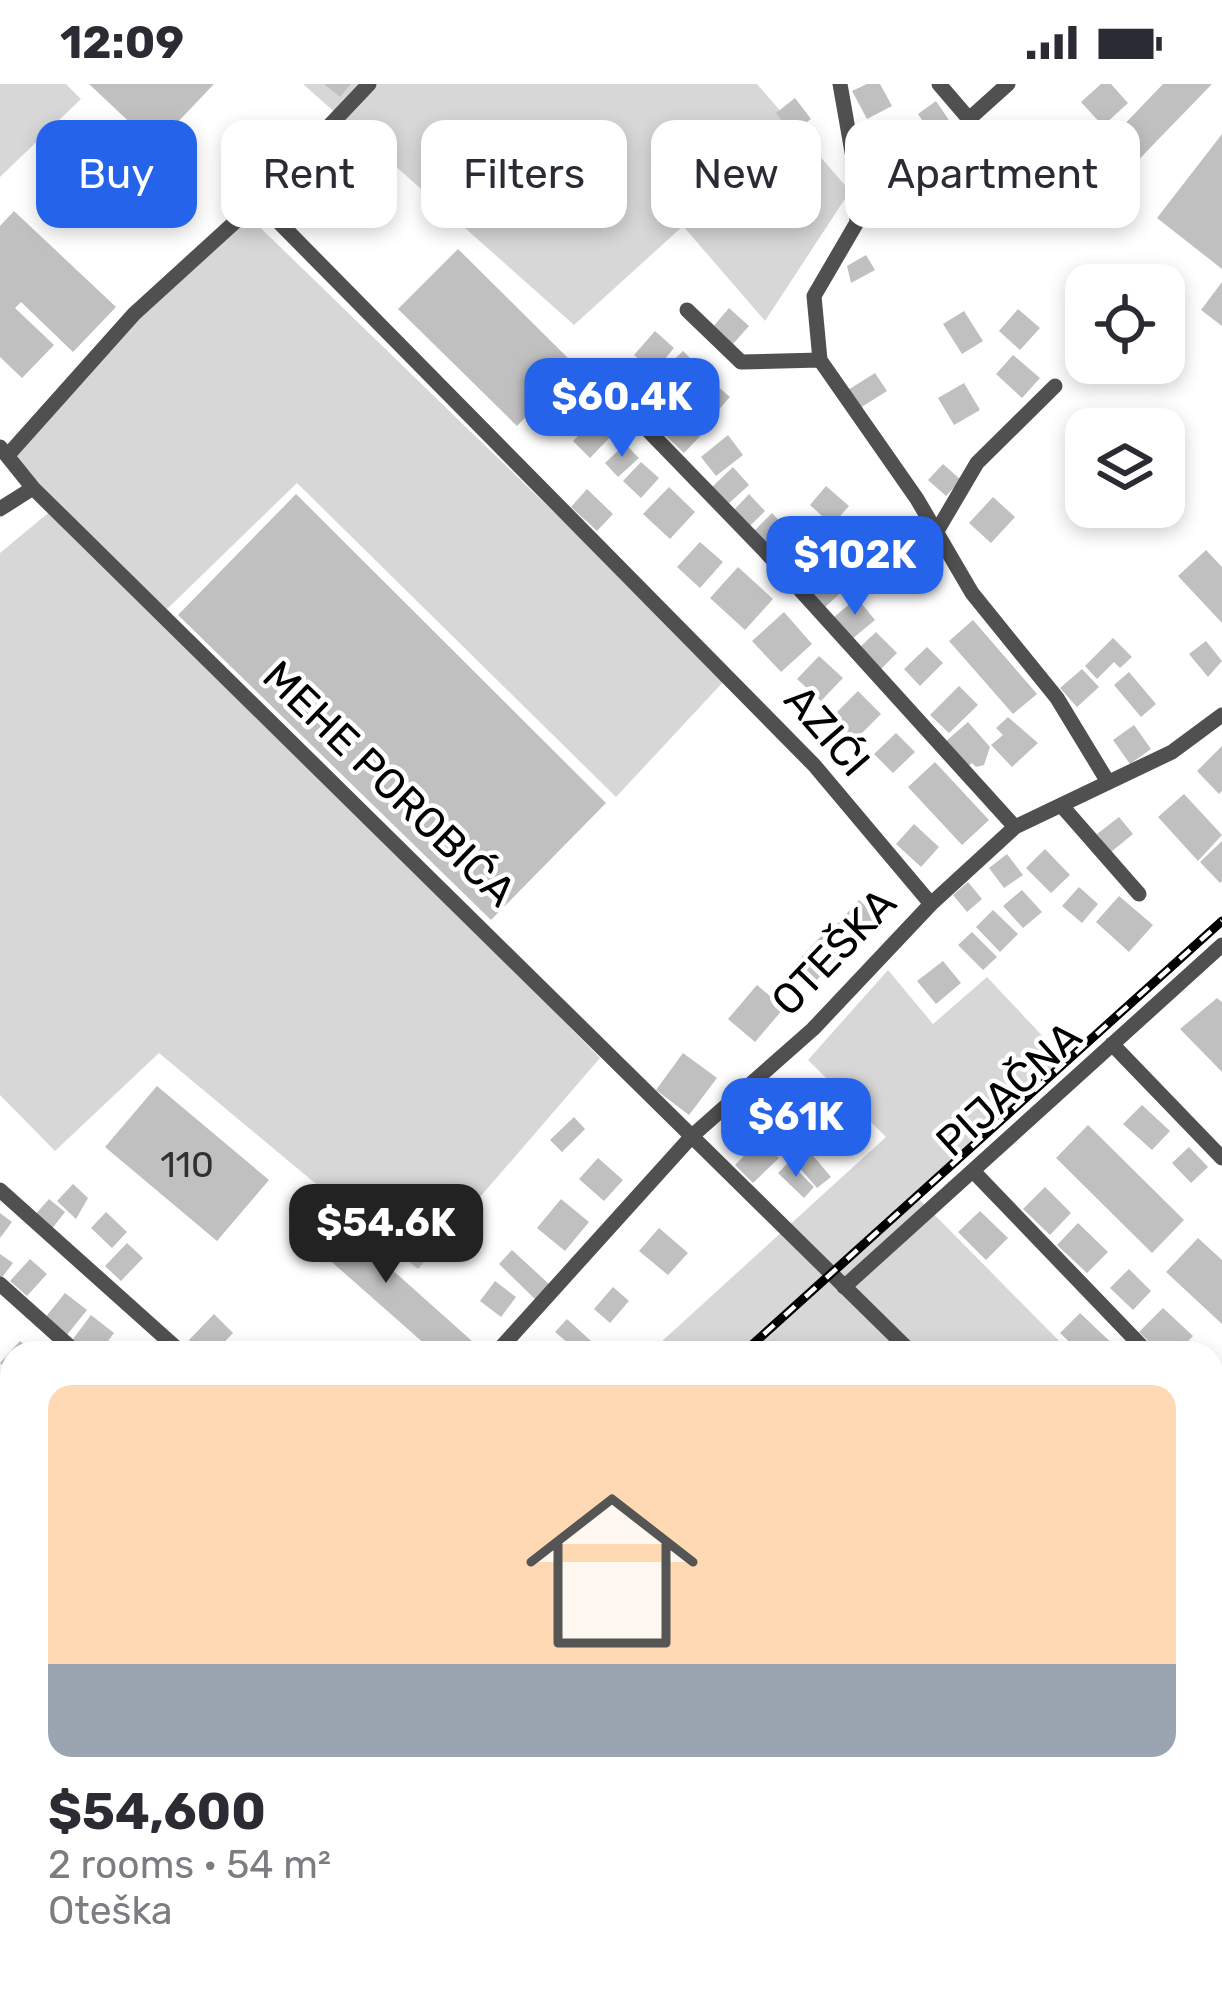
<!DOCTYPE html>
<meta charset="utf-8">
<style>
:root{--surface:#fff;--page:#f7f7f7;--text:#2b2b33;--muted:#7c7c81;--accent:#2563eb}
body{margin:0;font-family:Rubik,sans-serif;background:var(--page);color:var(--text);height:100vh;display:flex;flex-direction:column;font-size:45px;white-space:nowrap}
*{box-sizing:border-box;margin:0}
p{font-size:39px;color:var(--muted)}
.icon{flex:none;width:66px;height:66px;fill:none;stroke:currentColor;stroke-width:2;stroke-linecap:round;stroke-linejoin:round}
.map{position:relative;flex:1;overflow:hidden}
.sheet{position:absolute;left:0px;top:1257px;width:1224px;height:660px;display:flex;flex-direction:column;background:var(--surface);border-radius:36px 36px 0 0;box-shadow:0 6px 18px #0003}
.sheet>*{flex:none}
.hud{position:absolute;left:36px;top:36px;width:1152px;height:108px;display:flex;gap:24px}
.tools{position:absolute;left:1065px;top:180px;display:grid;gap:24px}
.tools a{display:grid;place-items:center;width:120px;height:120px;border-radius:24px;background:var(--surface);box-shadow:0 6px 18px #0003;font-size:60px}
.price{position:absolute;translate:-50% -102px;padding:0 27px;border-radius:24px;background:var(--accent);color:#fff;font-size:39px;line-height:78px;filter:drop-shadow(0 3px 6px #0008)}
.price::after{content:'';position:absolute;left:50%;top:72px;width:36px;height:27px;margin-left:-18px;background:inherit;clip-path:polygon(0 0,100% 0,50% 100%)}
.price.on{background:#222;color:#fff}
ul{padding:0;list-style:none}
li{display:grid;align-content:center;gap:24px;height:636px;padding:0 48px}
li span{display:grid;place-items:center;height:372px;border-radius:24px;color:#555}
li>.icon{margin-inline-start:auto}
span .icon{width:216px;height:216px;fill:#fffc;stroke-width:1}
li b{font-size:51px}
.pill{padding:0 42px;border-radius:24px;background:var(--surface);box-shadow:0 6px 18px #0003;font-size:42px;line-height:108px}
.pill.on{background:var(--accent);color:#fff}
.status{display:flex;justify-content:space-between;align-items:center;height:84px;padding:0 60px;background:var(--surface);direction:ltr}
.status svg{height:33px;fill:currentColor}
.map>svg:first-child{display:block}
</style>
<div class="status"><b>12:09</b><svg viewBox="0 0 49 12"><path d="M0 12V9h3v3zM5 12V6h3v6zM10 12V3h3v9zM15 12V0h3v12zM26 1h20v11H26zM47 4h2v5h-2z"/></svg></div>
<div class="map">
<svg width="1222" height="1917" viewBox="0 0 1222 1917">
<rect width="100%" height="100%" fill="#fff"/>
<!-- green -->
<path fill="#d7d7d7" d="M 0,0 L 66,0 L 81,15 L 0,93 Z
M 303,0 L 757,0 L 850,107 L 765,237 L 683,142 L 574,241 Z
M 240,124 L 726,595 L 616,713 L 297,399 L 163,529 L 600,974 L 418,1185 L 159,969 L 55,1067 L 0,1011 L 0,469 L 53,425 L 4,368 Z
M 888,886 L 933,940 L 987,893 L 1066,977 L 917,1113 L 1063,1261 L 1056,1269 L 649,1269 L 886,1053 L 808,976 Z
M 1222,1297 L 1222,1574 L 1212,1565 L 1212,1307 Z"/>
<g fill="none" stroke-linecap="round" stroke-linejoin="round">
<!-- stream -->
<path stroke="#9e9e9e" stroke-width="4.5" d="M 0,1675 L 12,1681
M 1031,1905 L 1046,1917"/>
</g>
<!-- building -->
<path fill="#c0c0c0" d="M 89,0 L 214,0 L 155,62 Z
M 324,0 L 351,0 L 340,13 Z
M 867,0 L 880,0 L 892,22 L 867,35 L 852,7 Z
M 1101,0 L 1111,0 L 1128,19 L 1103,42 L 1081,18 Z
M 1163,0 L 1212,0 L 1119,96 L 1094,72 Z
M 795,14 L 811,35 L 792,49 L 776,29 Z
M 936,17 L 959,51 L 940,63 L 918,30 Z
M 1060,44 L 1079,59 L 1066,74 L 1048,59 Z
M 1222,50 L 1222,185 L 1157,134 Z
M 1038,59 L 1062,82 L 1052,93 L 1027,70 Z
M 941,69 L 962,97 L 937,117 L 915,89 Z
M 895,91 L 906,115 L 880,127 L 869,103 Z
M 14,127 L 116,223 L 73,268 L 21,218 L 15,224 L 54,261 L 22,294 L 0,273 L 0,142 Z
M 458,165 L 576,282 L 517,342 L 398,225 Z
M 866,171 L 875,186 L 851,199 L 847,182 Z
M 1222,198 L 1222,242 L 1201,226 Z
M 729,224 L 749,242 L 732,261 L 712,244 Z
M 1018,225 L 1040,244 L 1020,266 L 999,247 Z
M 964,227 L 983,257 L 962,270 L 943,240 Z
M 655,247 L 674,264 L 654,288 L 634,271 Z
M 683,267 L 701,285 L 678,309 L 659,290 Z
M 1013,271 L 1040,294 L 1022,314 L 996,290 Z
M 627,277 L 641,289 L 622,310 L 608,297 Z
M 875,289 L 887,307 L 860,324 L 848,306 Z
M 645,292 L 662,309 L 643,328 L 626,310 Z
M 706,292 L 730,313 L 713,332 L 689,311 Z
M 964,299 L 980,326 L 954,341 L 938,314 Z
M 668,309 L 686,326 L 663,349 L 646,330 Z
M 690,328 L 707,345 L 684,369 L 666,352 Z
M 597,333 L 614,349 L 590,374 L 573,357 Z
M 728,351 L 743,371 L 716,392 L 701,373 Z
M 625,360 L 639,374 L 618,393 L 605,379 Z
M 641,378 L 659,394 L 641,414 L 623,397 Z
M 943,380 L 961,396 L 946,412 L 928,396 Z
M 733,383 L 749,401 L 727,421 L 711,404 Z
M 826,402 L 849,422 L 832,441 L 810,421 Z
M 669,403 L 695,428 L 670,455 L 643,430 Z
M 587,405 L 613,430 L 597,447 L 571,423 Z
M 296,410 L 606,719 L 491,836 L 178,531 Z
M 749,410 L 765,427 L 748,444 L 732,428 Z
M 993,413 L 1015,433 L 991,459 L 969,439 Z
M 772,429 L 789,447 L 771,464 L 754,447 Z
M 871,448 L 906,482 L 885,504 L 850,470 Z
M 795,451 L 813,472 L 792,490 L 774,469 Z
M 700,458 L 723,478 L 700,504 L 677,483 Z
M 1206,466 L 1222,483 L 1222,539 L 1178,492 Z
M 825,478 L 848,502 L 824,524 L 801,500 Z
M 738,483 L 773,515 L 745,546 L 710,514 Z
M 857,514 L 875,536 L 852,555 L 834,533 Z
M 784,528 L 812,560 L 781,588 L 752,557 Z
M 973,536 L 1037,610 L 1013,630 L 949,557 Z
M 876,548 L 897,569 L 881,585 L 860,563 Z
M 1113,554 L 1132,573 L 1120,584 L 1114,578 L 1097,595 L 1085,582 Z
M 1206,557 L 1222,577 L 1208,593 L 1189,570 Z
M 927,563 L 943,579 L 920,602 L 904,585 Z
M 819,572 L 843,594 L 821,617 L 797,595 Z
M 1082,585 L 1099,603 L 1077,623 L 1060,604 Z
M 1129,588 L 1156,620 L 1141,633 L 1114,601 Z
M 959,602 L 978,621 L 949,649 L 930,631 Z
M 858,607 L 881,630 L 851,660 L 828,637 Z
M 1008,633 L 1038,659 L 1012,683 L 991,661 L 1003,651 L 996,644 Z
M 968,638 L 990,663 L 984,681 L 976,683 L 972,679 L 967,683 L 945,658 Z
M 1134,641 L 1151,665 L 1130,680 L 1113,656 Z
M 896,649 L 915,668 L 893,689 L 874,670 Z
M 1222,662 L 1222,707 L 1219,710 L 1197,687 Z
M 935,678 L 989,736 L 962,761 L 908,703 Z
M 1184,710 L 1222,751 L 1198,777 L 1158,733 Z
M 1119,733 L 1133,750 L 1111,768 L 1097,750 Z
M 914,740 L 939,763 L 921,783 L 896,760 Z
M 1222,757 L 1222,797 L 1220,799 L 1200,778 Z
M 1045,765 L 1070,791 L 1051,809 L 1026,784 Z
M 1007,770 L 1023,791 L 1004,804 L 989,784 Z
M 968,798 L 982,815 L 967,828 L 953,811 Z
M 1079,803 L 1098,820 L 1082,839 L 1062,822 Z
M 1022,806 L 1042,828 L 1023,844 L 1003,822 Z
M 1119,812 L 1153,841 L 1129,868 L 1096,838 Z
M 859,816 L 879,835 L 856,859 L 837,840 Z
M 993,826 L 1018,850 L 1000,868 L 976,843 Z
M 972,848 L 997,873 L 983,886 L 958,861 Z
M 824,849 L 844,867 L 814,899 L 794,881 Z
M 943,877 L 961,899 L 936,920 L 917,897 Z
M 757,901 L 784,924 L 755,958 L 728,935 Z
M 1217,914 L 1222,918 L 1222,988 L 1180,945 Z
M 683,969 L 717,994 L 689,1031 L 656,1006 Z
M 157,1002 L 269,1096 L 217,1157 L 105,1063 Z
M 811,1006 L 834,1028 L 814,1048 L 791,1026 Z
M 1142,1021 L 1170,1047 L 1152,1066 L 1123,1040 Z
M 574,1033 L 585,1045 L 562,1068 L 550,1056 Z
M 1088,1041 L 1184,1136 L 1152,1169 L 1056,1074 Z
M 761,1055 L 779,1074 L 753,1099 L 735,1081 Z
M 805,1062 L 831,1093 L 817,1104 L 791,1074 Z
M 1189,1063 L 1208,1083 L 1191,1099 L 1172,1079 Z
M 598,1074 L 623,1096 L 604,1117 L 579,1095 Z
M 789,1078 L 814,1103 L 804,1114 L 778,1089 Z
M 73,1100 L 88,1114 L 76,1135 L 57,1117 Z
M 1045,1103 L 1071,1129 L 1050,1151 L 1023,1125 Z
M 49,1115 L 65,1128 L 51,1146 L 34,1132 Z
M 561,1115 L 589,1138 L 565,1167 L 537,1144 Z
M 323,1124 L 482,1266 L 480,1269 L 435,1269 L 300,1150 Z
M 980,1127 L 1008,1154 L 986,1176 L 958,1148 Z
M 106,1128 L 127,1148 L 112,1164 L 91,1144 Z
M 0,1129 L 12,1138 L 0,1154 Z
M 1078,1139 L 1108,1168 L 1087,1189 L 1057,1161 Z
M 659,1144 L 688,1169 L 668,1191 L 639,1167 Z
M 1198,1154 L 1222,1176 L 1222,1240 L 1166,1188 Z
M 127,1159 L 143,1174 L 121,1197 L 105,1182 Z
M 512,1166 L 550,1201 L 536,1216 L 499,1180 Z
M 0,1170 L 13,1179 L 0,1196 Z
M 30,1175 L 47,1190 L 27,1212 L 10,1197 Z
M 1129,1185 L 1151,1207 L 1133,1226 L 1110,1204 Z
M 495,1197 L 516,1213 L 501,1233 L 480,1217 Z
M 613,1203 L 629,1217 L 610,1239 L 594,1225 Z
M 65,1209 L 87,1226 L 66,1252 L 44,1235 Z
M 1163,1224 L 1193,1252 L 1177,1269 L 1161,1269 L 1139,1248 Z
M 1080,1229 L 1122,1269 L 1081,1269 L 1060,1249 Z
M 214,1230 L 233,1249 L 214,1269 L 203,1269 L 189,1256 Z
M 91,1231 L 114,1249 L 99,1269 L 84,1269 L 70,1259 Z
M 567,1235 L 591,1257 L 580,1269 L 555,1248 Z
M 20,1257 L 34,1269 L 12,1269 L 12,1290 L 0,1279 Z
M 550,1257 L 562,1269 L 538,1269 Z
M 0,1385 L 12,1397 L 12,1413 L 0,1424 Z
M 1215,1637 L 1222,1644 L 1219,1670 L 1212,1664 Z
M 1212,1764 L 1222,1772 L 1222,1796 L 1212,1789 Z
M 41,1905 L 49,1917 L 23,1917 L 40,1905 Z
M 63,1905 L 90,1905 L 78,1917 Z
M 168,1905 L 199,1905 L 183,1917 Z
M 204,1905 L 214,1917 L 189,1917 Z
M 688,1905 L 755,1905 L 786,1916 L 683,1917 Z"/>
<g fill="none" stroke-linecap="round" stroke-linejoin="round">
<!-- minor -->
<path stroke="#505050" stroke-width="15" d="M 840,0 L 861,119 L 856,140 L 814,212 L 820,276 L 917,415 L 972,509 L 1057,614 L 1108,698
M 939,0 L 969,35 L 1008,0
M 258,117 L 814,681 L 931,820
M 687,226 L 741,278 L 820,276
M 606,303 L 763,465 L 1015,743
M 0,363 L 33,404 L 912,1269
M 8,371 L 134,230 L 258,117 L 369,0
M 0,425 L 33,404
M 937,447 L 977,379 L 1055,302
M 1061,721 L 1139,810
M 1112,960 L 1222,1074
M 973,1087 L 1148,1269
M 0,1106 L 182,1269
M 0,1200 L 77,1269
M 844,1203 L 1222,861
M 496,1269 L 692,1052 L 813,945 L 931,820 L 1015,743 L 1172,668 L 1222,631
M 0,1471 L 12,1484
M 0,1533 L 12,1530
M 1212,1566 L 1222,1575
M 0,1741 L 12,1737
M 349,1905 L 362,1917
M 457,1905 L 459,1917
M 614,1905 L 634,1917
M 107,1917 L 122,1905
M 310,1917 L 323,1905"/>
<defs>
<path id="rail" d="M 743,1269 L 1222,837
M 0,1724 L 12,1719"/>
</defs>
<!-- rail casing -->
<use href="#rail" stroke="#000" stroke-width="9"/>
<!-- rail -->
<use href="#rail" stroke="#fff" stroke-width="4.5" stroke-dasharray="14" stroke-linecap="butt"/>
</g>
<g text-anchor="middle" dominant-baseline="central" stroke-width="9" stroke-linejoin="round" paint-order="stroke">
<!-- number labels -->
<g font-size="36" fill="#303030">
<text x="187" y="1080">110</text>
</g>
<!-- street labels -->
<g font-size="42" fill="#000" stroke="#fff">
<text transform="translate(827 647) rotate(49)">AZIĆI</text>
<text transform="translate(389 700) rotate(44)">MEHE POROBIĆA</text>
<text transform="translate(834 868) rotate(-46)">OTEŠKA</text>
<text transform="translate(1009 1005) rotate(-42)">PIJAČNA</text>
</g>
</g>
</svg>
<div class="tools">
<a><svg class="icon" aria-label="locate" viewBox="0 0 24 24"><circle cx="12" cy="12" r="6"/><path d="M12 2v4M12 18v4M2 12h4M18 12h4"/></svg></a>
<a><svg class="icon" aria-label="layers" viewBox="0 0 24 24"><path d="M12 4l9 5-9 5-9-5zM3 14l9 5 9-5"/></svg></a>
</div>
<b class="price" style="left:622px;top:376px">$60.4K</b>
<b class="price" style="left:855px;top:534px">$102K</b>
<b class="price" style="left:796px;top:1096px">$61K</b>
<b class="price on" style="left:386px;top:1202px">$54.6K</b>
<div class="hud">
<a class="pill on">Buy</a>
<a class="pill">Rent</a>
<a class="pill">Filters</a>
<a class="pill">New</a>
<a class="pill">Apartment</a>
</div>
<section class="sheet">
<ul>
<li><span style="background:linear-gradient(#ffd9b3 75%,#9aa5b1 0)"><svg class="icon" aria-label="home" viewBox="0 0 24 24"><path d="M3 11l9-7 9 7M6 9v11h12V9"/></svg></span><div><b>$54,600</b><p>2 rooms · 54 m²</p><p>Oteška</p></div></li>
</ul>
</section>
</div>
